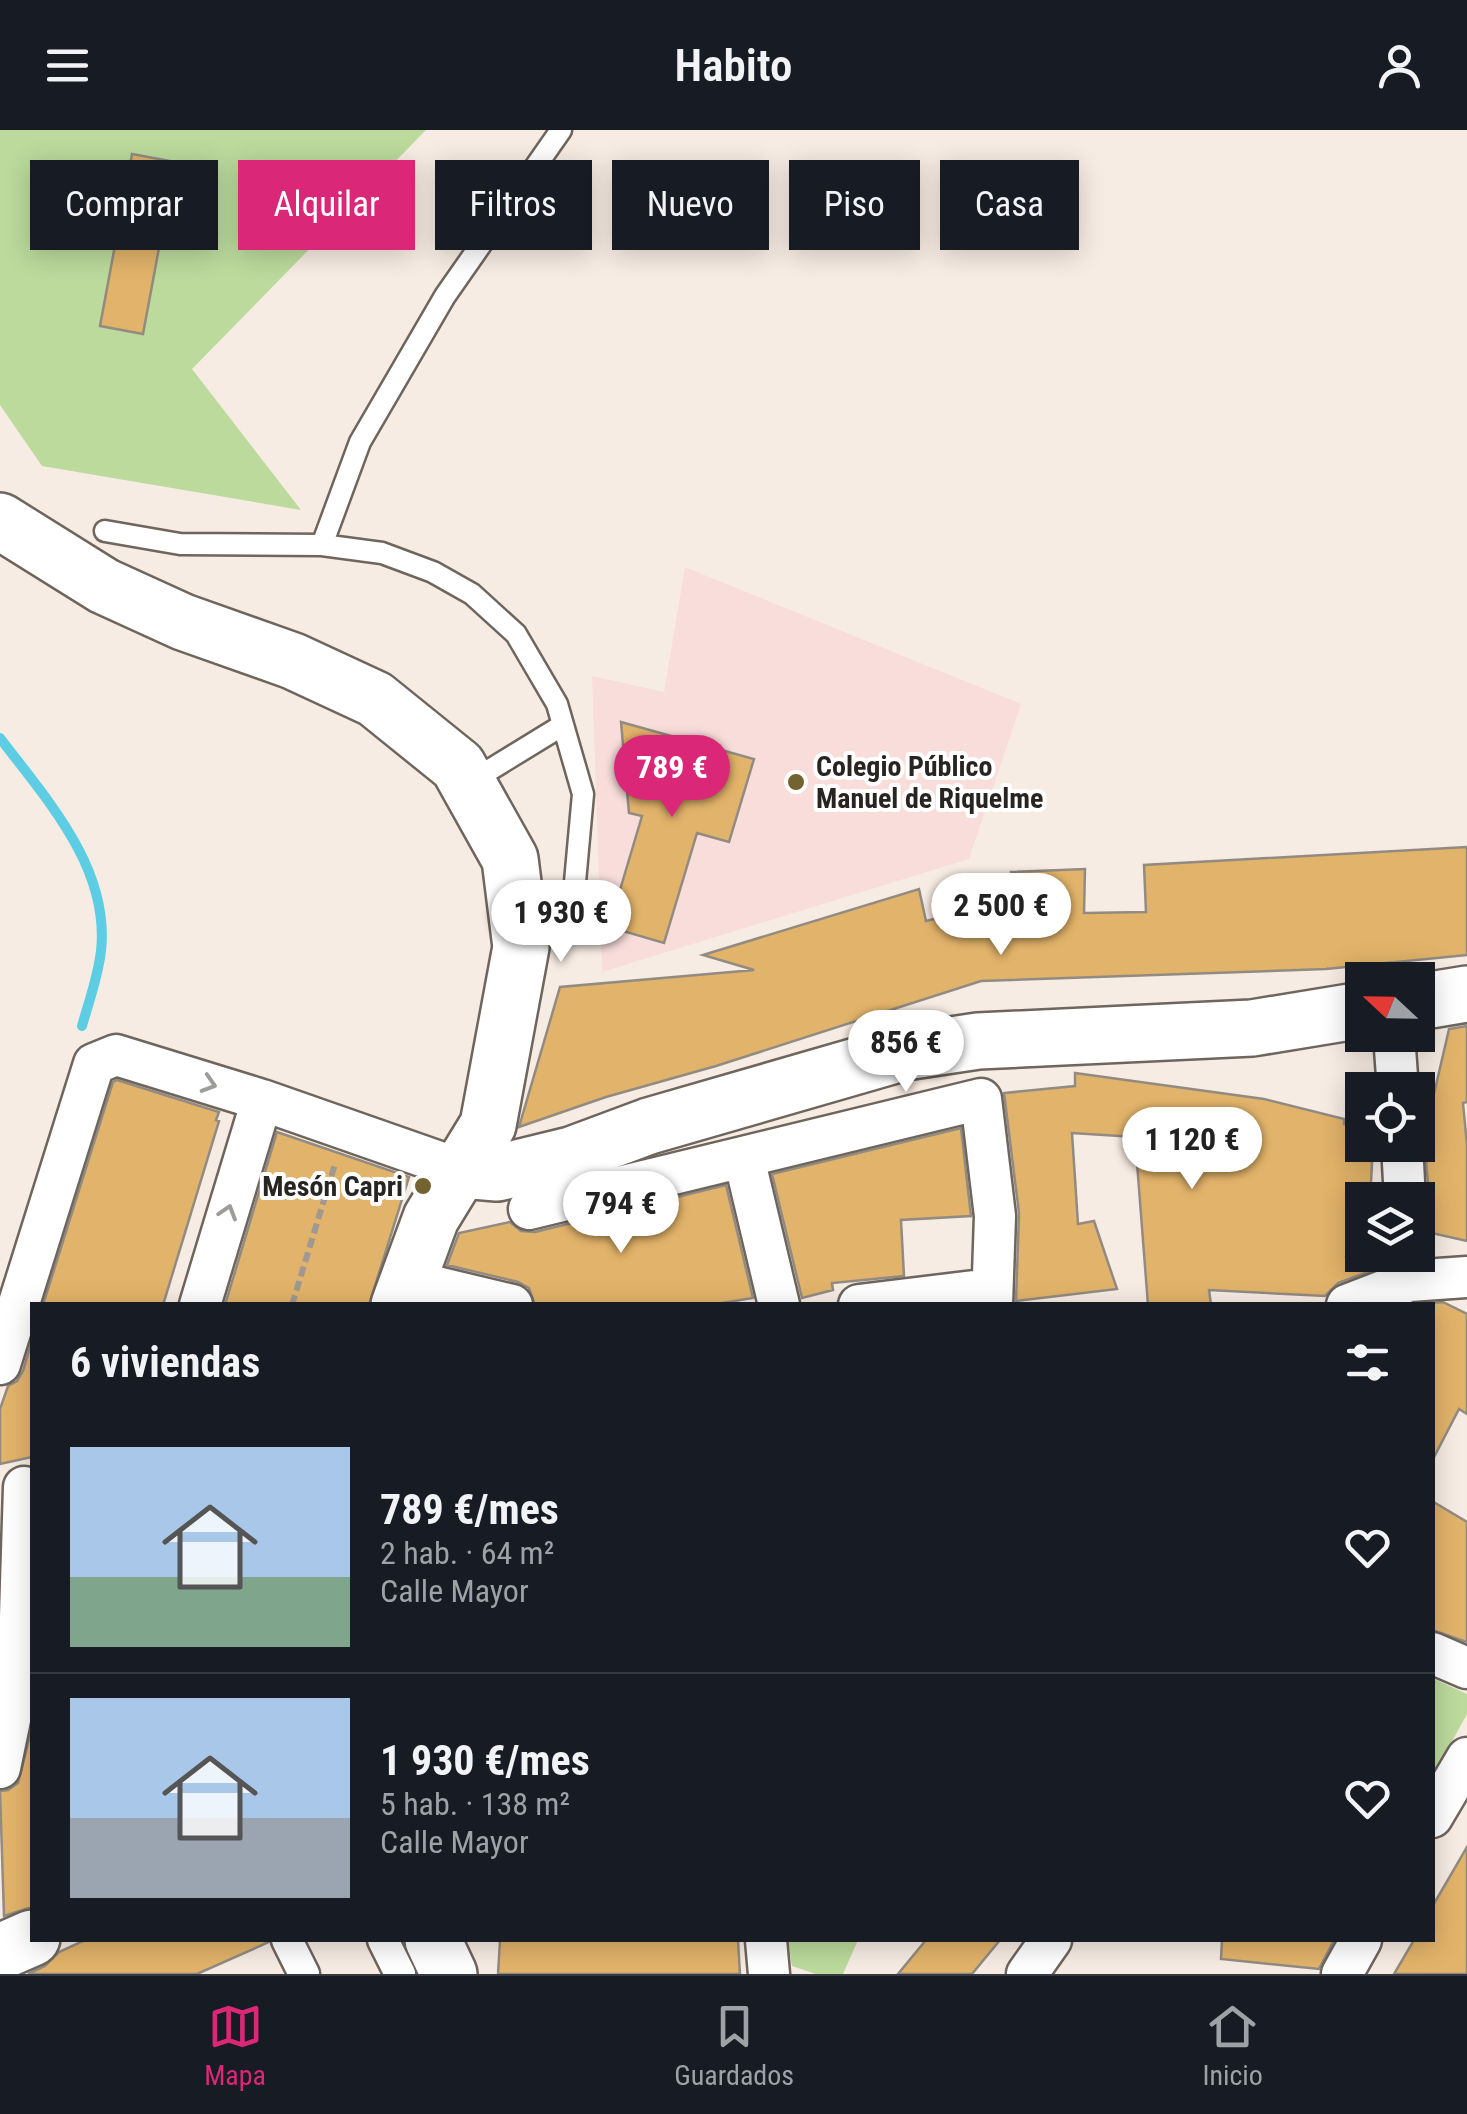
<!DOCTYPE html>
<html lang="es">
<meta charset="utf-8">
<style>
:root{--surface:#171b24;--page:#242831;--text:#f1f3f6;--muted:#9ea1a6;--line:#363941;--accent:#db2777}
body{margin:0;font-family:"Roboto Condensed",sans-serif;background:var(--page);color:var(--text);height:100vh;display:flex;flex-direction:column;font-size:38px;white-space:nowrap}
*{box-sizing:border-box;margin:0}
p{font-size:32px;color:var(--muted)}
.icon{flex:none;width:55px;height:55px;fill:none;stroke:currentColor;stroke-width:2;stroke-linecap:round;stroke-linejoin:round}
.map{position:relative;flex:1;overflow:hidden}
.panel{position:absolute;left:30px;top:1172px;width:1405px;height:640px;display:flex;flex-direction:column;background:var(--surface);border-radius:0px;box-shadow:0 5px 25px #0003}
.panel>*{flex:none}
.top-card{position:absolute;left:30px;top:30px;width:1408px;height:90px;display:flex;gap:20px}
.needle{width:65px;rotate:292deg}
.tools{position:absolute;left:1345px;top:832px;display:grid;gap:20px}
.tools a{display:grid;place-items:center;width:90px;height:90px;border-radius:0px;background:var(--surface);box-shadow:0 5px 25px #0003;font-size:50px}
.price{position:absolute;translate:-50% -85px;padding:0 22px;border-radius:35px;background:#fff;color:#222;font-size:32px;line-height:65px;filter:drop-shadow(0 2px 5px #0008)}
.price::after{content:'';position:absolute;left:50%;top:60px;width:30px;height:22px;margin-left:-15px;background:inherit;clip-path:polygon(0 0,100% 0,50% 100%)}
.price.current{background:var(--accent);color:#fff}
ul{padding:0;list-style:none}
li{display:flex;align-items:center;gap:30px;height:250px;padding:0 40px}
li+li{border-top:2px solid var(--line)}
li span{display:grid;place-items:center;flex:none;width:280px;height:200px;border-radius:0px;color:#555}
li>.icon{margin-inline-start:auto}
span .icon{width:120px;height:120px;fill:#fffc;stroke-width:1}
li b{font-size:42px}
h2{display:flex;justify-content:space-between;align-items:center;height:120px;padding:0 40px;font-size:42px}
.tag{padding:0 35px;border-radius:0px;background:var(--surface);box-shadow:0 5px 25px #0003;font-size:35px;line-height:90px}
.tag.current{background:var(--accent);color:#fff}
header{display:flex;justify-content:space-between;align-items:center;height:130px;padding:0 40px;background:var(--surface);font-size:45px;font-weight:600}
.menu{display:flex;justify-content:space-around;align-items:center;height:140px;border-top:2px solid var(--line);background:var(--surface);font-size:28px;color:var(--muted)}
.menu a{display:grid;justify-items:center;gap:5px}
.menu .current{color:var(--accent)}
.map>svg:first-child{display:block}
</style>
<header><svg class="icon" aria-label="menu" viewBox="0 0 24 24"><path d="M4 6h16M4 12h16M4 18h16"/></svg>Habito<svg class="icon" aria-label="person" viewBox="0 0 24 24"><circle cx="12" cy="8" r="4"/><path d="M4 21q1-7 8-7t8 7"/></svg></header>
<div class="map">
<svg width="1467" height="1844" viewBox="0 0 1467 1844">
<rect width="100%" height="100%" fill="#f7ece3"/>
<!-- education -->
<path fill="#f8dddb" d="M 685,437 L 1021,574 L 969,729 L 602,842 L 592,546 L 664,562 Z"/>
<!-- green -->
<path fill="#bbda9c" d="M 0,0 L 426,0 L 192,239 L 301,380 L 42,336 L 0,275 Z
M 1432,1548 L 1467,1564 L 1467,1584 L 1433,1646 Z
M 788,1810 L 858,1810 L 843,1844 L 816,1844 L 792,1836 Z"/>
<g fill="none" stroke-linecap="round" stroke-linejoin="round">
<!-- stream -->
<path stroke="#5ccde3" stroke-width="10" d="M 0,608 C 47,670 110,738 101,821 C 98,847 89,871 82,896"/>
</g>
<!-- building -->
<path fill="#e2b36a" stroke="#928b81" stroke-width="2.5" d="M 132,24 L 175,32 L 143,204 L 100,196 Z
M 621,592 L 754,629 L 729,712 L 697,703 L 664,813 L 609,797 L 642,686 L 629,683 Z
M 1467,717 L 1467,825 L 1326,839 L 981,851 L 716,936 L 606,967 L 519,997 L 560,857 L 754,840 L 703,825 L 919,759 L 926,791 L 977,778 L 976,769 L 1012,768 L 1011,742 L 1085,739 L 1084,783 L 1146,782 L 1144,735 Z
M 1467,896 L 1467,972 L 1463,973 L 1467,1015 L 1467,1111 L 1423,1101 L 1429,1065 L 1424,1007 L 1449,899 Z
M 1075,943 L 1264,969 L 1344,989 L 1344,994 L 1362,998 L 1362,1015 L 1373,1015 L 1370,1070 L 1362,1070 L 1362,1127 L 1345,1126 L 1373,1140 L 1338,1153 L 1325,1166 L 1209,1160 L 1211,1175 L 1148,1175 L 1135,1007 L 1072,1003 L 1078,1094 L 1094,1091 L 1117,1159 L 1016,1171 L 1019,1083 L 1004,963 L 1075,956 Z
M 117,950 L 219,982 L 216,990 L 219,991 L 163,1175 L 43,1175 L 113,952 Z
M 961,998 L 971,1086 L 901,1090 L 904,1146 L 832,1153 L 833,1160 L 802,1168 L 772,1044 Z
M 277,1002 L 409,1047 L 369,1175 L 225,1175 Z
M 726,1055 L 753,1168 L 710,1175 L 535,1175 L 529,1158 L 518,1152 L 447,1135 L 459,1103 L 510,1092 L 521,1101 L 535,1102 Z
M 1443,1172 L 1467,1184 L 1467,1284 L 1459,1279 L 1432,1331 L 1432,1173 Z
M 32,1210 L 32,1327 L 0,1334 L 0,1279 L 8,1256 L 17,1251 L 23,1241 Z
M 1432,1371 L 1467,1392 L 1467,1512 L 1432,1500 Z
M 32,1598 L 32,1777 L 4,1786 L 0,1661 L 8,1660 L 18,1653 Z
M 1467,1717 L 1467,1844 L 1394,1844 L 1414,1810 L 1432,1810 L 1432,1777 Z
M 85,1810 L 268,1810 L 269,1812 L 197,1844 L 28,1844 L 45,1836 L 59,1822 Z
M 500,1810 L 738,1810 L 740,1844 L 498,1844 Z
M 926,1810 L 1000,1810 L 972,1844 L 898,1844 Z
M 1222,1810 L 1334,1810 L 1319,1839 L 1221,1829 Z"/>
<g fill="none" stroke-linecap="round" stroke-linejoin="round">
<defs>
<path id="service" d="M 105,401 L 180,414 L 322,415 L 382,423 L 433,442 L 472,464 L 516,504 L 557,574 L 583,664 L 575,752
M 322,415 L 360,312 L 445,166 L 561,0
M 470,652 L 563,595"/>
<path id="pedestrian" d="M 287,1810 L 304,1844
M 383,1810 L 400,1844"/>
<path id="minor" d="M 1394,905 L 1398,960
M 1402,1015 L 1405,1070
M 744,1028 L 779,1175
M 529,1079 L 981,969 L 995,1086 L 992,1175
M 407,1150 L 512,1175
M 200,1175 L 262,970
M 859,1175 L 991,1159
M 1347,1175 L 1409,1151 L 1467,1147
M 0,1234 L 94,934 L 116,925 L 262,970 L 462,1040
M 1432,1523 L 1467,1538
M 0,1638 L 18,1551 L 24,1357
M 1432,1687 L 1467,1628
M 766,1810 L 769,1844
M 1027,1844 L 1051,1810
M 1342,1844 L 1361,1810"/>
<path id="secondary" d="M 0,391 L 104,456 L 183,492 L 293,531 L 375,569 L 458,636 L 510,729 L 521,817 L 488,995 L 431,1088 L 399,1175
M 1418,872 L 1467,864
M 462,1040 L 497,1043 L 571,1025 L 649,996 L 905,922 L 978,911 L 1252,898 L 1362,880
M 433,1810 L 449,1844
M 0,1822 L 32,1808"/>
</defs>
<!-- service casing -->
<use href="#service" stroke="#6e655d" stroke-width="25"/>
<!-- pedestrian casing -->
<use href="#pedestrian" stroke="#6e655d" stroke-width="35"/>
<!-- minor casing -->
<use href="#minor" stroke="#6e655d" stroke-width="45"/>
<!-- secondary casing -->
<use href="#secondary" stroke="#6e655d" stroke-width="60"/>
<!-- path -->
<path stroke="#a09891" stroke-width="6" stroke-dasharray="10 5" stroke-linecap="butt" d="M 292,1175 L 335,1034"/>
<!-- service -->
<use href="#service" stroke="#fff" stroke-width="20"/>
<!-- pedestrian -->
<use href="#pedestrian" stroke="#fff" stroke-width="30"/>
<!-- minor -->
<use href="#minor" stroke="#fff" stroke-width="40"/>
<!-- secondary -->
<use href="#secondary" stroke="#fff" stroke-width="55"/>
</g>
<!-- one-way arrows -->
<defs><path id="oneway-chevron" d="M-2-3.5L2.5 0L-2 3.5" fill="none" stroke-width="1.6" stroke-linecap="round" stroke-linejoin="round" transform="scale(2.5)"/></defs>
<g stroke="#9e9c9b">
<use href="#oneway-chevron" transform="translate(209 954) rotate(17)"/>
<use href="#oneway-chevron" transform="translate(228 1082) rotate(-73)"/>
</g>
<!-- markers -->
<g fill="#736331" stroke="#fff" stroke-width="4">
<circle cx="796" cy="652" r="10"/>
<circle cx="423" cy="1056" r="10"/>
</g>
<g text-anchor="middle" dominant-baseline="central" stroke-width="8" stroke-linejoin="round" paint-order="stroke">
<!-- poi labels -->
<g font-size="28" font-weight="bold" fill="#282421" stroke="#fff" text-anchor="start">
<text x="816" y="636">Colegio Público<tspan x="816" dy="32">Manuel de Riquelme</tspan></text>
<text x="403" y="1056" text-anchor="end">Mesón Capri</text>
</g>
</g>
</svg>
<div class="tools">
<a><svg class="needle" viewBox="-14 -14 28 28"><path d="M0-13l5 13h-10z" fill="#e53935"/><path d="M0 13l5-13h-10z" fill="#9ea1a6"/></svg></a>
<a><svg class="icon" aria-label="locate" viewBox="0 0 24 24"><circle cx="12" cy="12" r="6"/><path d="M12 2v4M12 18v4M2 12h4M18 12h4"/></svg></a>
<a><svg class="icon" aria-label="layers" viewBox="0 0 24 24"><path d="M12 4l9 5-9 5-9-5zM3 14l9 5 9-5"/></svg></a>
</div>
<b class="price current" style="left:672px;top:690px">789 €</b>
<b class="price" style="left:1001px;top:828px">2 500 €</b>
<b class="price" style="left:561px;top:835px">1 930 €</b>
<b class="price" style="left:906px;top:965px">856 €</b>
<b class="price" style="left:1192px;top:1062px">1 120 €</b>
<b class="price" style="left:621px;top:1126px">794 €</b>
<div class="top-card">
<a class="tag">Comprar</a>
<a class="tag current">Alquilar</a>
<a class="tag">Filtros</a>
<a class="tag">Nuevo</a>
<a class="tag">Piso</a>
<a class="tag">Casa</a>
</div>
<section class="panel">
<h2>6 viviendas<svg class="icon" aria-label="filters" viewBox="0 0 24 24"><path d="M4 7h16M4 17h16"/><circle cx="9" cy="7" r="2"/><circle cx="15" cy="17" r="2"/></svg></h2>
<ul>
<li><span style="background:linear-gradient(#a9c7e8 65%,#7fa58c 0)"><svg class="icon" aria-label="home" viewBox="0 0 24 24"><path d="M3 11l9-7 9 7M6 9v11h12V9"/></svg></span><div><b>789 €/mes</b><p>2 hab. · 64 m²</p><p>Calle Mayor</p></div><svg class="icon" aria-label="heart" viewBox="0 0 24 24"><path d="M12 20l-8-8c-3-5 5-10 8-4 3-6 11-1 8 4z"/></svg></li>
<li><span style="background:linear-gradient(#a9c7e8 60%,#9aa5b1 0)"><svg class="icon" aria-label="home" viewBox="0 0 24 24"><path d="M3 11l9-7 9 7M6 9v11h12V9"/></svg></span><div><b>1 930 €/mes</b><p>5 hab. · 138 m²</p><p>Calle Mayor</p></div><svg class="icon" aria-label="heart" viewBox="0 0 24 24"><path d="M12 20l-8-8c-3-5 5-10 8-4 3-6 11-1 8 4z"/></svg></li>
</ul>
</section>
</div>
<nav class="menu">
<a class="current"><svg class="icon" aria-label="map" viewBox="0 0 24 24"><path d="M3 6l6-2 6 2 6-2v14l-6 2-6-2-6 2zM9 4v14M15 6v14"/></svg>Mapa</a>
<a><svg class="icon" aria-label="saved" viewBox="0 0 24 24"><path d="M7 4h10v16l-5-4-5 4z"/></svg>Guardados</a>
<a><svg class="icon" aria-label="home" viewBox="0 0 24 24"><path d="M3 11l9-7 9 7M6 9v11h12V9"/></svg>Inicio</a>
</nav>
